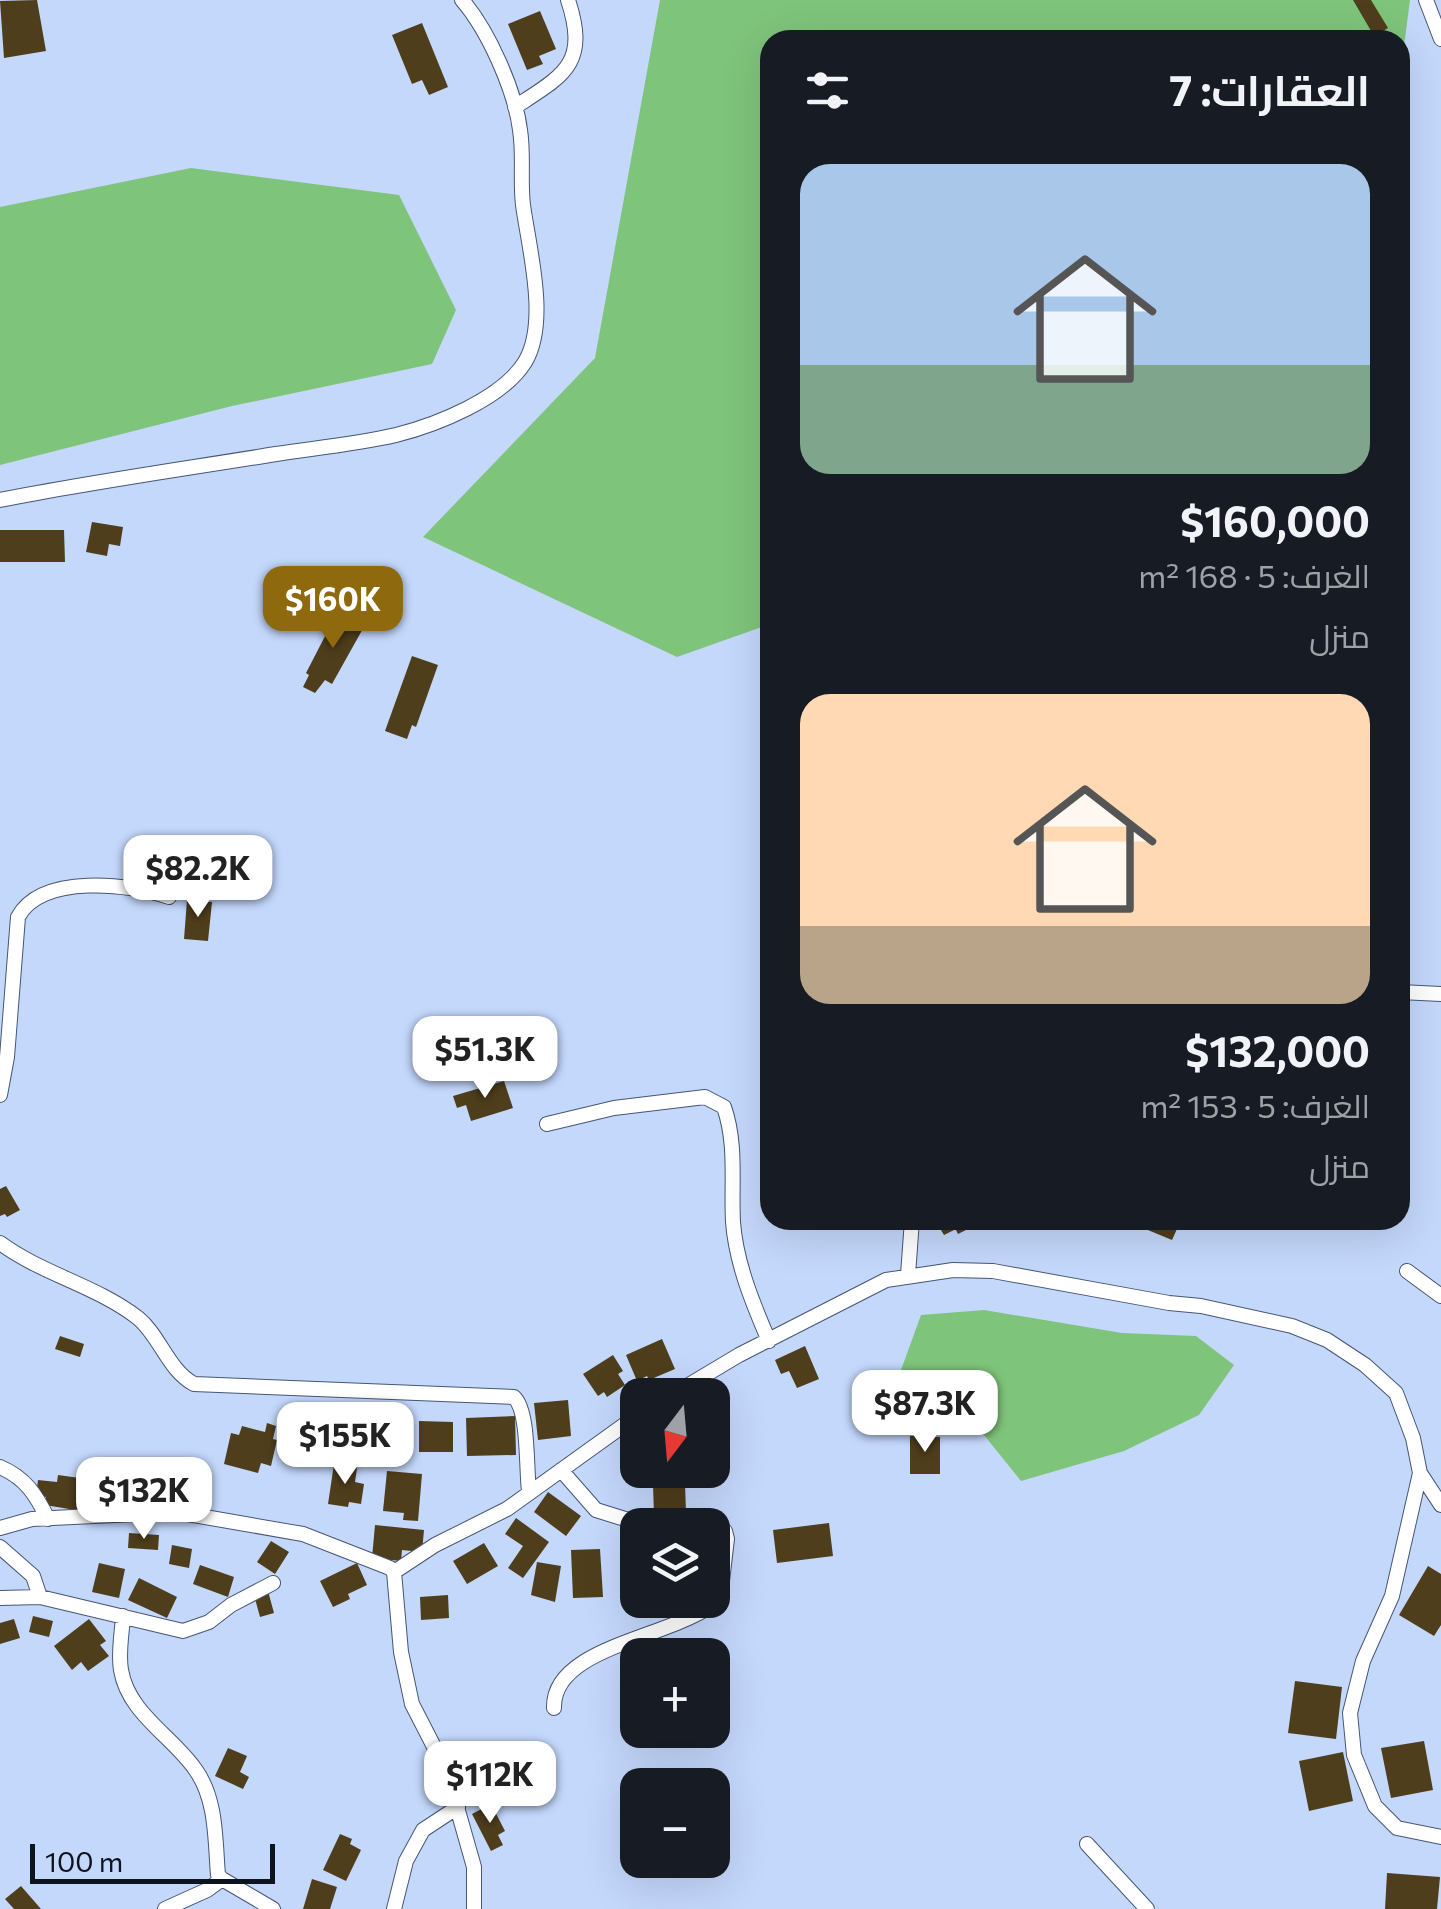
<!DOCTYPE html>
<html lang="ar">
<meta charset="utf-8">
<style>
:root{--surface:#171b24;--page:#20242c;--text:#f1f3f6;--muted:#9ea1a6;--accent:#8e690d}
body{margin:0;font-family:Commissioner,Cairo,sans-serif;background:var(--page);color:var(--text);direction:rtl;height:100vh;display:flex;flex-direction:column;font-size:38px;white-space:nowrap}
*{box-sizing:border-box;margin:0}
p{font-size:32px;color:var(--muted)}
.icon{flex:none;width:55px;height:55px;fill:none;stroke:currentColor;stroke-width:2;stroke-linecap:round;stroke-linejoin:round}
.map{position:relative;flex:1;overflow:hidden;direction:ltr}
.side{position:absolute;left:760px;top:30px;width:650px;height:1200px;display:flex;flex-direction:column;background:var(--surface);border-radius:30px;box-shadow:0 10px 40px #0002;direction:rtl}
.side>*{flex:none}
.needle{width:65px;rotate:196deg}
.fabs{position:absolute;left:620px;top:1378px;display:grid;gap:20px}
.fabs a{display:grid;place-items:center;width:110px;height:110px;border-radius:20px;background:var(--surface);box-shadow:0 10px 40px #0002;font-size:50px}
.scale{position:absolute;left:30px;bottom:25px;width:245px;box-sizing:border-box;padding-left:10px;border:5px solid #0d131f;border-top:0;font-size:28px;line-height:35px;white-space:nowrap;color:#0d131f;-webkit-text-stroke:8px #c4d8fc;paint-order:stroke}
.price{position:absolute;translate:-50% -85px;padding:0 22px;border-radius:20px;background:#fff;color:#222;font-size:32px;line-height:65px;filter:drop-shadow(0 2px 5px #0008)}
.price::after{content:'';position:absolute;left:50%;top:60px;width:30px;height:22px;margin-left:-15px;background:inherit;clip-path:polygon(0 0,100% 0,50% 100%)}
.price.current{background:var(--accent);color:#fff}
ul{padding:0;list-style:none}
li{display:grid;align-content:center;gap:20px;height:530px;padding:0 40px}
li span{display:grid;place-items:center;height:310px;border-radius:30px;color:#555}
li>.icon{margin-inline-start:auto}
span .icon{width:180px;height:180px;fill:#fffc;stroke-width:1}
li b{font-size:42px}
h2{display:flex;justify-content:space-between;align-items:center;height:120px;padding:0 40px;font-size:42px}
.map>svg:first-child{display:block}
</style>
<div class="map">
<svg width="1441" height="1909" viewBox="0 0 1441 1909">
<rect width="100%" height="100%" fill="#c4d8fc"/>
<!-- green -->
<path fill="#7fc47b" d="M 660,0 L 1410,0 L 1400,77 L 1400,40 L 770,40 L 770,624 L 677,657 L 423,537 L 595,358 Z
M 191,168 L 399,195 L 456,310 L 432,364 L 232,406 L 0,465 L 0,207 Z
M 984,1310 L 1122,1333 L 1196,1336 L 1234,1365 L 1199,1415 L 1124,1451 L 1021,1481 L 984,1435 L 939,1411 L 901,1370 L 921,1315 Z"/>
<!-- building -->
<path fill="#4f3e1c" d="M 37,0 L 46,51 L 4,58 L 0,1 Z
M 1353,0 L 1371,0 L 1388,28 L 1374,36 Z
M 540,11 L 556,49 L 539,56 L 543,64 L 527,70 L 508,24 Z
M 422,23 L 448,87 L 429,95 L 422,80 L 412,84 L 392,35 Z
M 92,522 L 123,527 L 120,546 L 109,544 L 107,556 L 86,552 Z
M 0,530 L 64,530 L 65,562 L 0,562 Z
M 338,611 L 365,625 L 332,684 L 325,680 L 315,693 L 303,687 L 309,675 L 306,673 Z
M 412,656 L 438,665 L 416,727 L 412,725 L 407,739 L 385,731 Z
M 187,900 L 212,902 L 208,941 L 184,939 Z
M 504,1081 L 513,1108 L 471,1121 L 466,1105 L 457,1108 L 453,1096 Z
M 6,1186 L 20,1210 L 7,1217 L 5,1214 L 0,1216 L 0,1189 Z
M 940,1220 L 948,1220 L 954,1230 L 944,1235 L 936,1222 Z
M 951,1220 L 986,1220 L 958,1234 Z
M 1147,1220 L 1181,1220 L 1172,1240 L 1143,1228 Z
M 60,1336 L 84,1344 L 80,1357 L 55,1349 Z
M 662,1339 L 675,1369 L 649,1380 L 647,1376 L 637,1381 L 626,1355 Z
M 805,1346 L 819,1379 L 797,1388 L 789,1371 L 781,1374 L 775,1360 Z
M 613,1355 L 623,1371 L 618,1374 L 625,1385 L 607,1397 L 604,1392 L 598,1396 L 583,1374 Z
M 568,1400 L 571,1436 L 538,1440 L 534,1403 Z
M 342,1410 L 375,1413 L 372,1447 L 339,1444 Z
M 515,1416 L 516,1455 L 467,1456 L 466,1418 Z
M 296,1419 L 322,1425 L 314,1454 L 288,1447 Z
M 419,1421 L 453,1422 L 453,1452 L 419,1452 Z
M 267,1423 L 276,1426 L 273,1439 L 277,1440 L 271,1466 L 261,1463 L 258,1473 L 224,1464 L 231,1433 L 239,1435 L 242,1426 L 265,1432 Z
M 910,1436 L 940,1437 L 940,1474 L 910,1474 Z
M 133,1458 L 163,1467 L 161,1472 L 170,1474 L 165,1489 L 126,1481 Z
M 334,1464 L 357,1468 L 355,1482 L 364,1484 L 361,1504 L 349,1502 L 348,1507 L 328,1504 Z
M 387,1471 L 422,1474 L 418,1521 L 403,1520 L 404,1513 L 383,1511 Z
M 58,1475 L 94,1480 L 93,1486 L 103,1487 L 103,1493 L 114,1495 L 112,1508 L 101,1506 L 99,1514 L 45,1505 L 46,1497 L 36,1495 L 38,1480 L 57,1482 Z
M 685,1483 L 686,1513 L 654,1515 L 653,1485 Z
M 548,1492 L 581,1516 L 566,1536 L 534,1512 Z
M 516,1518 L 549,1542 L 523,1578 L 508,1568 L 523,1546 L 505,1534 Z
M 829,1523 L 833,1556 L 777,1563 L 773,1530 Z
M 375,1525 L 424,1530 L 422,1552 L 402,1550 L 401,1561 L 372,1558 Z
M 129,1533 L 159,1535 L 158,1550 L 128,1548 Z
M 271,1541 L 289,1552 L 275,1574 L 257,1562 Z
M 484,1543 L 498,1566 L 467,1584 L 453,1561 Z
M 172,1545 L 192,1549 L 189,1568 L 169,1564 Z
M 600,1549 L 603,1597 L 573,1598 L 571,1550 Z
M 627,1550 L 638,1550 L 638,1586 L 628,1586 Z
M 537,1562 L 561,1566 L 555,1602 L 531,1595 Z
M 99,1563 L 125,1569 L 119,1598 L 92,1592 Z
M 357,1563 L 367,1585 L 348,1594 L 350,1599 L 333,1607 L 320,1581 Z
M 200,1565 L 234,1577 L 228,1597 L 193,1584 Z
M 1428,1566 L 1441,1574 L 1441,1625 L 1434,1636 L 1399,1615 Z
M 139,1578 L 177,1597 L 167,1618 L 128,1600 Z
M 268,1591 L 274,1613 L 260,1617 L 254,1595 Z
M 448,1595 L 449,1618 L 421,1620 L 420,1597 Z
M 33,1616 L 53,1621 L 49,1637 L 29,1632 Z
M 14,1619 L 20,1638 L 0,1644 L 0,1623 Z
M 89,1619 L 106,1641 L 100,1645 L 109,1656 L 88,1671 L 81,1662 L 72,1670 L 54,1646 Z
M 1295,1681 L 1342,1687 L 1336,1739 L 1288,1733 Z
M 1424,1741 L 1433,1790 L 1391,1798 L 1381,1748 Z
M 228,1748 L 247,1756 L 240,1772 L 249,1777 L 243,1789 L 215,1776 Z
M 1343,1752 L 1353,1801 L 1309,1811 L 1299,1761 Z
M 491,1804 L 505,1831 L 498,1835 L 503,1845 L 491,1851 L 472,1814 Z
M 340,1834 L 352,1839 L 350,1844 L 361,1850 L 346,1881 L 323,1870 Z
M 1387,1873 L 1440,1877 L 1437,1909 L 1385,1909 Z
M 312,1879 L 337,1887 L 330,1909 L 303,1909 Z
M 21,1886 L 41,1909 L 14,1909 L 5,1899 Z"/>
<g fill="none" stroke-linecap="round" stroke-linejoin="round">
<defs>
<path id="street" d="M 1426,0 L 1441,39
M 515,107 C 564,75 589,64 568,0
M 0,500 C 91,482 184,469 276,454 C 316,448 357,444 396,435 C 436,425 502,399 525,362 C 549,322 529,249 523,205 C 520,180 524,155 520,130 C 515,90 488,30 462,0
M 1400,992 L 1441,994
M 0,1095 L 7,1057 L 18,917 C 42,873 130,884 169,897
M 547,1124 L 614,1108 L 705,1097 L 724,1107 C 737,1144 731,1184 733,1222 C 736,1263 753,1304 769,1341
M 0,1243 C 42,1274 97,1286 138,1318 C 160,1336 168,1370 194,1384 L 514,1397 C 529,1411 526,1467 529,1491
M 1407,1271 L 1441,1296
M 908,1275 L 912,1220
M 672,1395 L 739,1355 L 886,1280 L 953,1270 L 993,1271 L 1169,1303 L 1201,1306 L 1292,1326 L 1327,1340 L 1365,1365 L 1396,1393 L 1413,1438 L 1420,1473 L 1392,1596 L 1363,1661 L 1350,1713 L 1354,1755 L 1375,1806 L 1397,1828 L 1441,1837
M 0,1467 C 26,1478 36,1495 48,1519
M 561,1470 L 596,1510 L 644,1525
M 1420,1473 L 1441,1505
M 0,1528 L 32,1519 L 176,1512 L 303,1534 L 390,1568 L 394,1572 L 401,1652 L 412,1704 L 447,1772 L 474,1867 L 474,1909
M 0,1547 L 33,1576 L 40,1597 L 183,1631 L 209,1622 L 231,1605 L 273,1583
M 394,1572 L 435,1545 L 507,1509 L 638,1415
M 0,1598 L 40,1597
M 123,1616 C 122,1633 118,1653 121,1670 C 128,1713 172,1736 195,1769 C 217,1799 215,1840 218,1875 L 222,1879
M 554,1708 C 552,1644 680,1638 720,1598 L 727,1539 L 725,1531 L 712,1534
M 1087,1844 L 1147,1909
M 165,1909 L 207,1890 L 222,1879 L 273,1909
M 394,1909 L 406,1861 L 423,1830 L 458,1807"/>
</defs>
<!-- street casing -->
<use href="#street" stroke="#465674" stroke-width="16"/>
<!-- street -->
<use href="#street" stroke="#fff" stroke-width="14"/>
</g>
</svg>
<div class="fabs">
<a><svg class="needle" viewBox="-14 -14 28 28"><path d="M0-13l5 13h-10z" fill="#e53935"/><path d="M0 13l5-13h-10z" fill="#9ea1a6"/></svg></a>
<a><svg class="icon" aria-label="layers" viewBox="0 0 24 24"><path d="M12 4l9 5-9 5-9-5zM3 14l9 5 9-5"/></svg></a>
<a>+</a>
<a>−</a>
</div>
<div class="scale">100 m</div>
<b class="price current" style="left:333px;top:651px">$160K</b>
<b class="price" style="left:198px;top:920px">$82.2K</b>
<b class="price" style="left:485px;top:1101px">$51.3K</b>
<b class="price" style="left:925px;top:1455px">$87.3K</b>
<b class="price" style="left:345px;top:1487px">$155K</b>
<b class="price" style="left:144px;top:1542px">$132K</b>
<b class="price" style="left:490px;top:1826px">$112K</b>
<section class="side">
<h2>العقارات: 7<svg class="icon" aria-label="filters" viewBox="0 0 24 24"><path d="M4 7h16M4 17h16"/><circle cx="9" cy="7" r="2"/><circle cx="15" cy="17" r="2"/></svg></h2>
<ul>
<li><span style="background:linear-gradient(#a9c7e8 65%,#7fa58c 0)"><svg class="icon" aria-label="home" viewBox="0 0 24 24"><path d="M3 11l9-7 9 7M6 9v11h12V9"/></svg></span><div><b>$160,000</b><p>الغرف: 5 · 168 m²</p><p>منزل</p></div></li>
<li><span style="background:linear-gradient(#ffd9b3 75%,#b9a48a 0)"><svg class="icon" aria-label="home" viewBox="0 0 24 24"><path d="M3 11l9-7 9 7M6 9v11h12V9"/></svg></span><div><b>$132,000</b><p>الغرف: 5 · 153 m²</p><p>منزل</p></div></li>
</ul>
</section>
</div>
